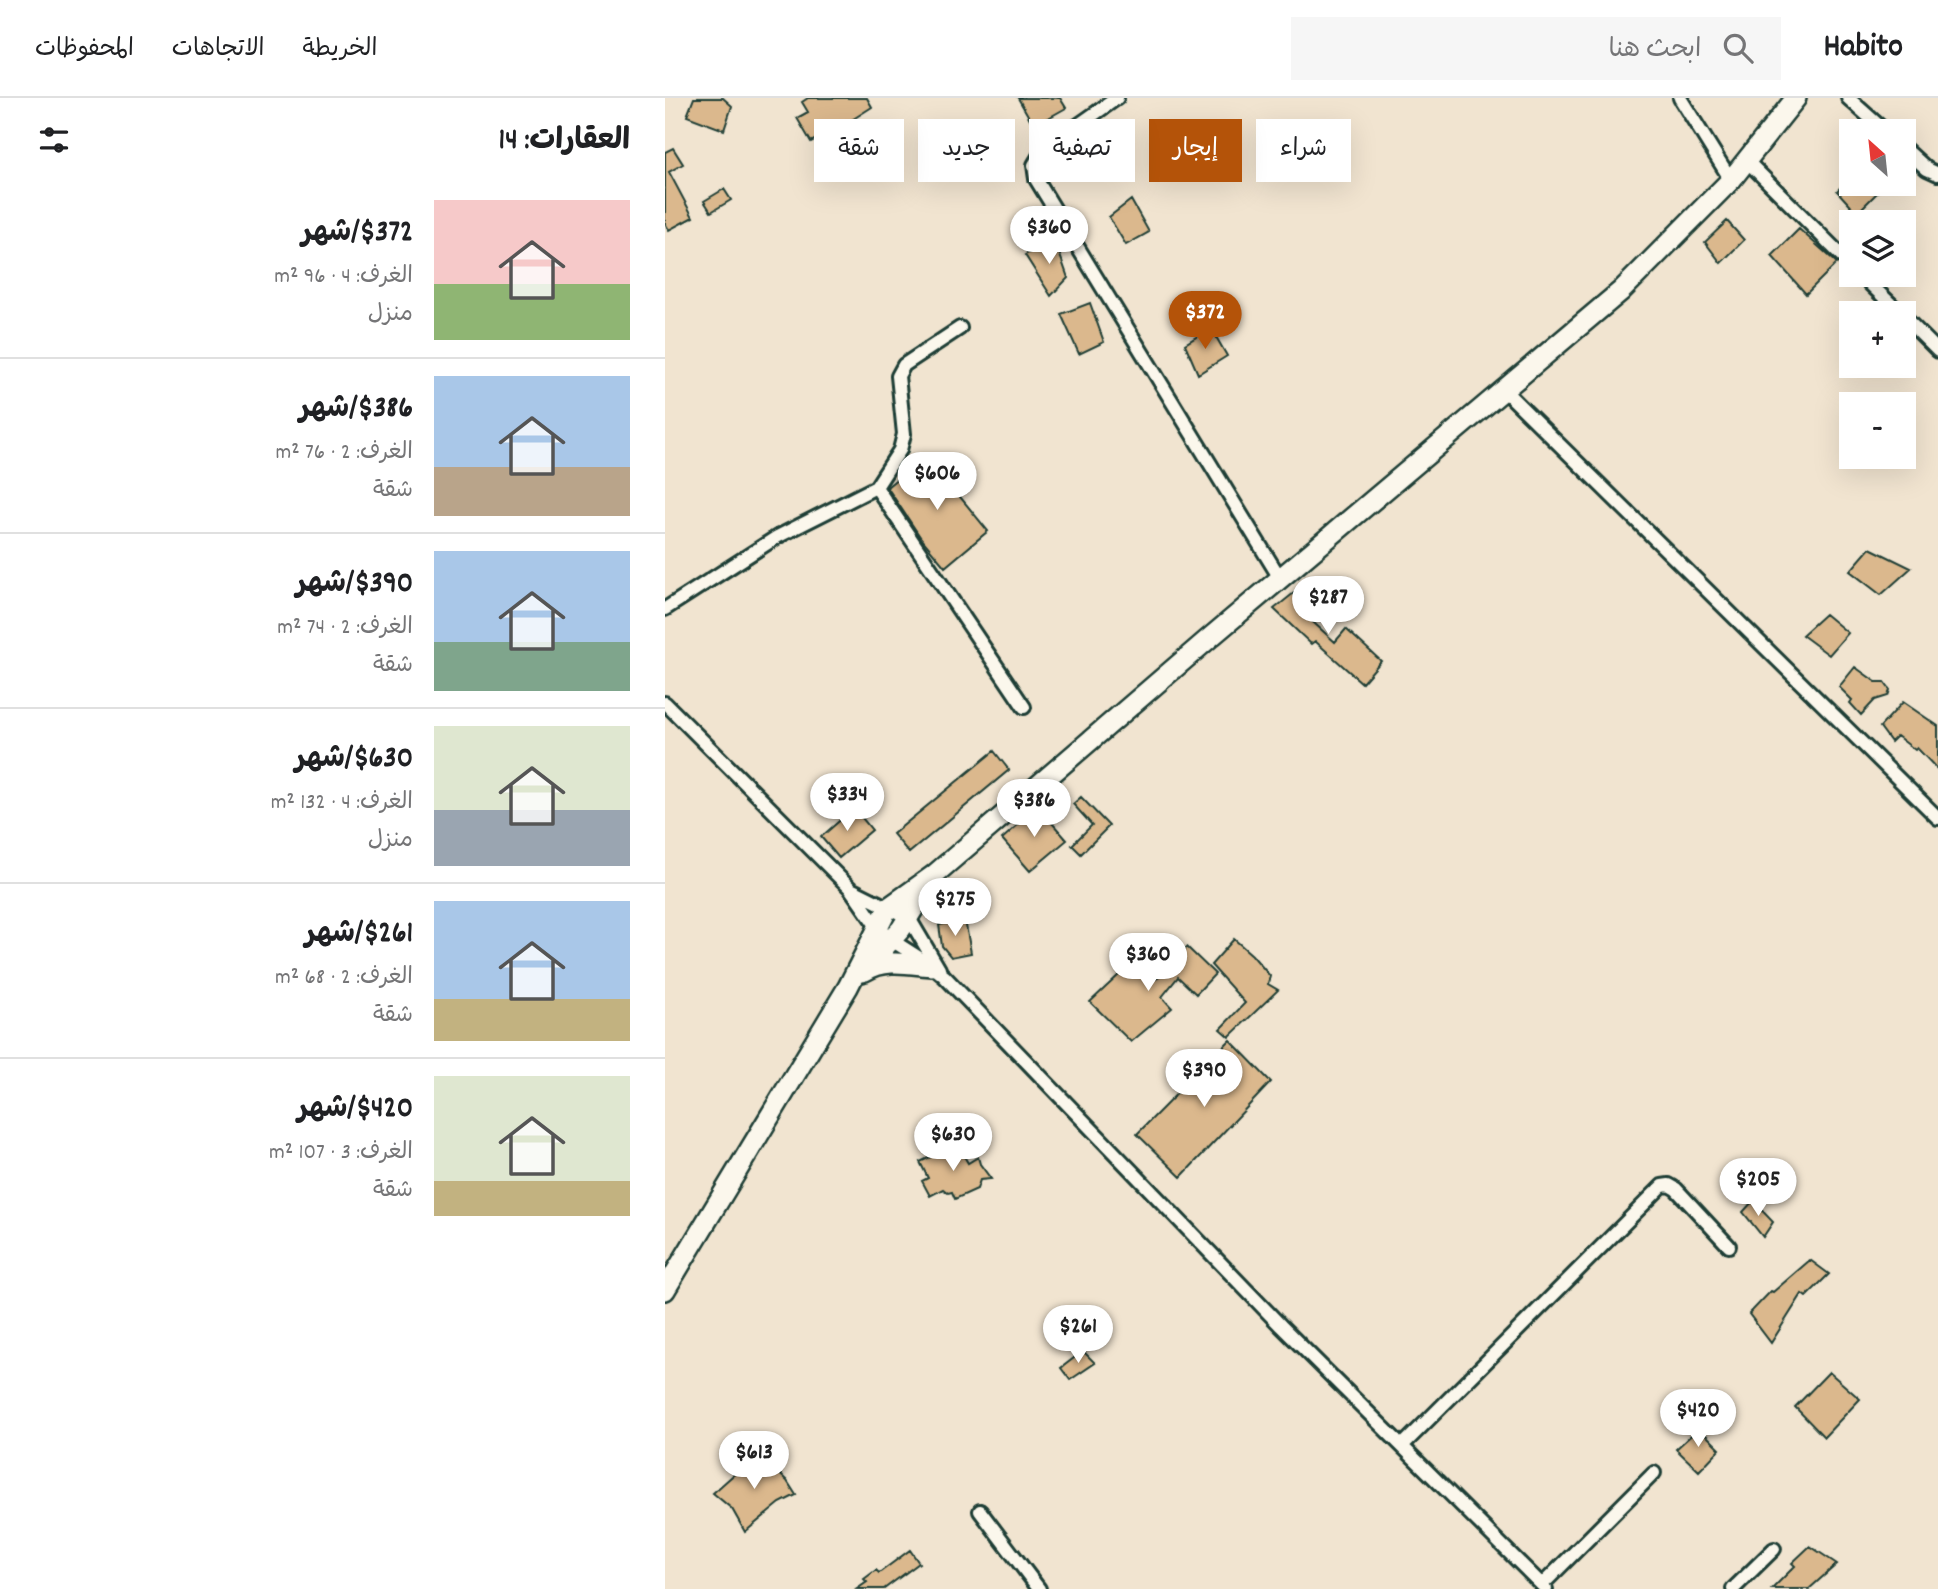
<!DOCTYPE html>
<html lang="ar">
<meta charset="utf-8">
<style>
:root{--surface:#fff;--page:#f6f6f6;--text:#202124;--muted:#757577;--line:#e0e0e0;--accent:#b45309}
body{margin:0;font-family:Dekko,"Playpen Sans Arabic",sans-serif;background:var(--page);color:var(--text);direction:rtl;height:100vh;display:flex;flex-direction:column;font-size:26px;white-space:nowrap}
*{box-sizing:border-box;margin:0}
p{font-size:23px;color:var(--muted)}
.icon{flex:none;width:38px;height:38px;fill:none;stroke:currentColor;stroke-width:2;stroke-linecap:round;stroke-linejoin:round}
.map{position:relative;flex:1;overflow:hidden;direction:ltr}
.panel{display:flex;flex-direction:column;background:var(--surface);width:665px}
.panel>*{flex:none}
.hud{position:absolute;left:21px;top:21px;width:665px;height:63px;direction:rtl;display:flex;gap:14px}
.needle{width:46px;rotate:333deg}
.fabs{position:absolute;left:1174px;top:21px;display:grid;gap:14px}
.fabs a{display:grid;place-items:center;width:77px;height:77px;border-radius:0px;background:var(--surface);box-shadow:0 7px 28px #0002;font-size:35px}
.price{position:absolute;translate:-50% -60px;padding:0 16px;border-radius:24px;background:#fff;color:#222;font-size:23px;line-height:46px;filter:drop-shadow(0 2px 4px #0008)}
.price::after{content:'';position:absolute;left:50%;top:42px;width:21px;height:16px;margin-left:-10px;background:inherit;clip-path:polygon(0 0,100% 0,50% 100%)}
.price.on{background:var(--accent);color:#fff}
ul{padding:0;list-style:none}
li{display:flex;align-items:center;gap:21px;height:175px;padding:0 35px}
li+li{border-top:2px solid var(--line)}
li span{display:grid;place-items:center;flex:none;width:196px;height:140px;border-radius:0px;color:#555}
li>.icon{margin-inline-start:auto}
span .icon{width:84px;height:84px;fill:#fffc;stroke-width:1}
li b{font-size:30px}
h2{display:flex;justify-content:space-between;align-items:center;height:84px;padding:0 35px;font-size:30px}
.chip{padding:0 24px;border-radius:0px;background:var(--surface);box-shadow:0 7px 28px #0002;font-size:24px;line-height:63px}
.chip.on{background:var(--accent);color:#fff}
header{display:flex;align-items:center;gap:42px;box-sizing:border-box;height:98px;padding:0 35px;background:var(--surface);border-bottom:2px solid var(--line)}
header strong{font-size:33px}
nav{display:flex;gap:38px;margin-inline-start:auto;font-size:24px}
.search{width:490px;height:63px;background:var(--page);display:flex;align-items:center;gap:18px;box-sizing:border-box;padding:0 24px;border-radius:0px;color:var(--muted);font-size:26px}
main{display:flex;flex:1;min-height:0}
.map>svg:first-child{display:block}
</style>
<header>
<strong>Habito</strong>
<div class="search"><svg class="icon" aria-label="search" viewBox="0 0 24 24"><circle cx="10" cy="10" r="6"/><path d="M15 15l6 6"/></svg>ابحث هنا</div>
<nav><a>الخريطة</a><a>الاتجاهات</a><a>المحفوظات</a></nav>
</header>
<main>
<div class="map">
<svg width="1273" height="1491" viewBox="0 0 1273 1491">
<rect width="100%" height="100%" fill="#f1e4d0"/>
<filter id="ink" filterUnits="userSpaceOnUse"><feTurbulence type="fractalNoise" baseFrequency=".0143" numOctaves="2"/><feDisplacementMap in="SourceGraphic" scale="14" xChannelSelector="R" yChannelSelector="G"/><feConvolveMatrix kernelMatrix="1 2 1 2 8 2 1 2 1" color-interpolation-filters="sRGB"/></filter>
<g filter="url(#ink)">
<!-- building -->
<path fill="#dbb88d" stroke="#1f3d34" stroke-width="2" d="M 29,0 L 58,0 L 67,8 L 59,32 L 22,18 Z
M 143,0 L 202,0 L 207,9 L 182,25 L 146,44 L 132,20 L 143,14 L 137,4 Z
M 353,0 L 395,0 L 401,10 L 369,28 Z
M 8,50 L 18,66 L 4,74 L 28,119 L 4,132 L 0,125 L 0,54 Z
M 1186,78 L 1186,86 L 1221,86 L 1192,115 L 1172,93 Z
M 59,91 L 66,102 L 46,114 L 39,103 Z
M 466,102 L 484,134 L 461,147 L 444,119 Z
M 1062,123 L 1079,142 L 1056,165 L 1040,144 Z
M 1134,131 L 1172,165 L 1141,196 L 1107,158 Z
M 389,140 L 403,180 L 386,198 L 360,157 Z
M 425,205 L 439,244 L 414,256 L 396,216 Z
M 546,230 L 562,258 L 533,276 L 520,246 Z
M 257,360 L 278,378 L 323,433 L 280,469 L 256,440 L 222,389 Z
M 1205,450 L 1246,470 L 1216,497 L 1185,473 Z
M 640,486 L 654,500 L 638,515 L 670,544 L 681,531 L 716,563 L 697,585 L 650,543 L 646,546 L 609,511 Z
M 1160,516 L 1183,535 L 1164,557 L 1137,537 Z
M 1190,569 L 1211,584 L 1219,584 L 1225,592 L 1223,598 L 1210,602 L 1196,617 L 1185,605 L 1187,602 L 1174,589 Z
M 1238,604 L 1273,628 L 1273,672 L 1252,650 L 1250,652 L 1232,638 L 1226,644 L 1215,629 Z
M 329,653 L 344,672 L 244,755 L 228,736 Z
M 416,699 L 444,728 L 416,756 L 407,747 L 427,727 L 408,706 Z
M 373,709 L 402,742 L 365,773 L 337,741 Z
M 189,710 L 207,732 L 174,760 L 156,739 Z
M 300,822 L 306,855 L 286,859 L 277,848 L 274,827 Z
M 569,841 L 587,857 L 605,878 L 603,886 L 613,892 L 564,939 L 555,931 L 580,905 L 546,867 Z
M 522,849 L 550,876 L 531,896 L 513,879 L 497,899 L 507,910 L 466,944 L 425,904 L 471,861 L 490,881 L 493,880 Z
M 565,942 L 606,984 L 516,1079 L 472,1036 Z
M 292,1046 L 303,1065 L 313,1059 L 315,1066 L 326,1081 L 315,1082 L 312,1091 L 290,1101 L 287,1094 L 283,1095 L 278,1091 L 265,1098 L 257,1083 L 263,1080 L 255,1064 Z
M 1088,1103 L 1108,1124 L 1098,1139 L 1078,1114 Z
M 1145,1162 L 1164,1176 L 1141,1199 L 1137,1196 L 1106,1245 L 1084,1216 L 1106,1193 L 1108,1194 Z
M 418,1253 L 430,1265 L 405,1282 L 396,1270 Z
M 1164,1274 L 1195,1301 L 1159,1339 L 1130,1309 Z
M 1034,1330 L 1055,1351 L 1034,1373 L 1011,1351 Z
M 93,1355 L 122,1383 L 131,1397 L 115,1405 L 80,1434 L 67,1411 L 48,1395 Z
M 1145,1448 L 1172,1466 L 1144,1491 L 1107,1491 L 1130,1468 L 1127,1465 Z
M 245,1452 L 254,1465 L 219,1491 L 192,1491 L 202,1484 L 199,1481 L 211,1472 L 214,1475 Z"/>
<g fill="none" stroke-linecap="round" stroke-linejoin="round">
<defs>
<path id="street" d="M 452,0 L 378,52 L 369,67 L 371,81 L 615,480
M 1015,0 L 1066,82
M 1183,0 L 1220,33
M 1239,50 L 1262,71 L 1273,76
M 1082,63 L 1186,167
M 1196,177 L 1235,215
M 1239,219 L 1273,253
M 840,293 L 1273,720
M 211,389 L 235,352 L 239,336 L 233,278 L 239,267 L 295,230
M 0,511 L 112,439 L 211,389 L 359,609
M 0,605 L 185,790 L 217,836 L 267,868 L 279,878 L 616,1228 L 881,1491
M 188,792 L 244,820 L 274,871
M 737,1348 L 997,1088 L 1004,1087 L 1011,1091 L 1064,1148
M 315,1413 L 374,1491
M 877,1487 L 989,1375
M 1068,1491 L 1109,1451"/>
<path id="secondary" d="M 200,873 C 220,860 244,866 267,868
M 197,874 L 236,831 L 267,781
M 0,1192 L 183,889 L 223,810 L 269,777 L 541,543 L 956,193 L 1066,82 L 1131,0"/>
</defs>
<!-- street casing -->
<use href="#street" stroke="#1f3d34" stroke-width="18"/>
<!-- secondary casing -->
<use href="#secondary" stroke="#1f3d34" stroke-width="24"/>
<!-- street -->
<use href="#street" stroke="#fbf7ec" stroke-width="12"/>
<!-- secondary -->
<use href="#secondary" stroke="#fbf7ec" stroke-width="19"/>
</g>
</g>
</svg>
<div class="fabs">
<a><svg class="needle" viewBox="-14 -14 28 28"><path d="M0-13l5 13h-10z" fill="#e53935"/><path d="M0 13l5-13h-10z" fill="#757577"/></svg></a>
<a><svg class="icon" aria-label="layers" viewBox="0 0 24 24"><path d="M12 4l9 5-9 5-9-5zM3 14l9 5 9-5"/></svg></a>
<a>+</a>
<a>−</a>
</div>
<b class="price" style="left:384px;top:168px">$360</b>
<b class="price on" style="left:540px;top:253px">$372</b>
<b class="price" style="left:272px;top:414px">$606</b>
<b class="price" style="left:663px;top:538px">$287</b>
<b class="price" style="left:182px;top:735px">$334</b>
<b class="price" style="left:369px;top:741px">$386</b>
<b class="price" style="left:290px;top:840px">$275</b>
<b class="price" style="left:483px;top:895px">$360</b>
<b class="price" style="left:539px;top:1011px">$390</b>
<b class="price" style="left:288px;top:1075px">$630</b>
<b class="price" style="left:1093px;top:1120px">$205</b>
<b class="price" style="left:413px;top:1267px">$261</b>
<b class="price" style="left:1033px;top:1351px">$420</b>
<b class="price" style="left:89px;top:1393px">$613</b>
<div class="hud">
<a class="chip">شراء</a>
<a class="chip on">إيجار</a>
<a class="chip">تصفية</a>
<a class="chip">جديد</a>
<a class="chip">شقة</a>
</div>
</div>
<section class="panel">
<h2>العقارات: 14<svg class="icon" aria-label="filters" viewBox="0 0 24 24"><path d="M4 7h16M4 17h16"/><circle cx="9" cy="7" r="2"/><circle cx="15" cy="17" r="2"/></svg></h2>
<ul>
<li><span style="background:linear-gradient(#f6c9c9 60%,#8fb573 0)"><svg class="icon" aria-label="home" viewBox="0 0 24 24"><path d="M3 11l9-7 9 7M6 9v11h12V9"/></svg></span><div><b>$372/شهر</b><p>الغرف: 4 · 96 m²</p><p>منزل</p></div></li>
<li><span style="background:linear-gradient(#a9c7e8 65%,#b9a48a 0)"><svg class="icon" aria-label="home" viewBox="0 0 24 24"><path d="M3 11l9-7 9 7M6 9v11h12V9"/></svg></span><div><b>$386/شهر</b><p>الغرف: 2 · 76 m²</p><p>شقة</p></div></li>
<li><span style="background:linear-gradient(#a9c7e8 65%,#7fa58c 0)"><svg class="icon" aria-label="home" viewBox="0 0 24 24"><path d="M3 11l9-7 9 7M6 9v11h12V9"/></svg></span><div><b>$390/شهر</b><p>الغرف: 2 · 74 m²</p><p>شقة</p></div></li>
<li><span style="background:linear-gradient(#dfe7d0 60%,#9aa5b1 0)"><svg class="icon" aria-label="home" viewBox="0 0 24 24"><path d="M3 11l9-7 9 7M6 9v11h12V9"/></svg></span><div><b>$630/شهر</b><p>الغرف: 4 · 132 m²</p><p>منزل</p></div></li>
<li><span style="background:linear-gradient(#a9c7e8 70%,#c2b280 0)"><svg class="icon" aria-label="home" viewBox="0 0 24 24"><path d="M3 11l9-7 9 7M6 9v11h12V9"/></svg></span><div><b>$261/شهر</b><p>الغرف: 2 · 68 m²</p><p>شقة</p></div></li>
<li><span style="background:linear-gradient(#dfe7d0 75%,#c2b280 0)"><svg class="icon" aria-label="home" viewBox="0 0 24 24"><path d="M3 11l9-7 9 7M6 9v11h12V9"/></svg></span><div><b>$420/شهر</b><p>الغرف: 3 · 107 m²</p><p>شقة</p></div></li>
</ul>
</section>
</main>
